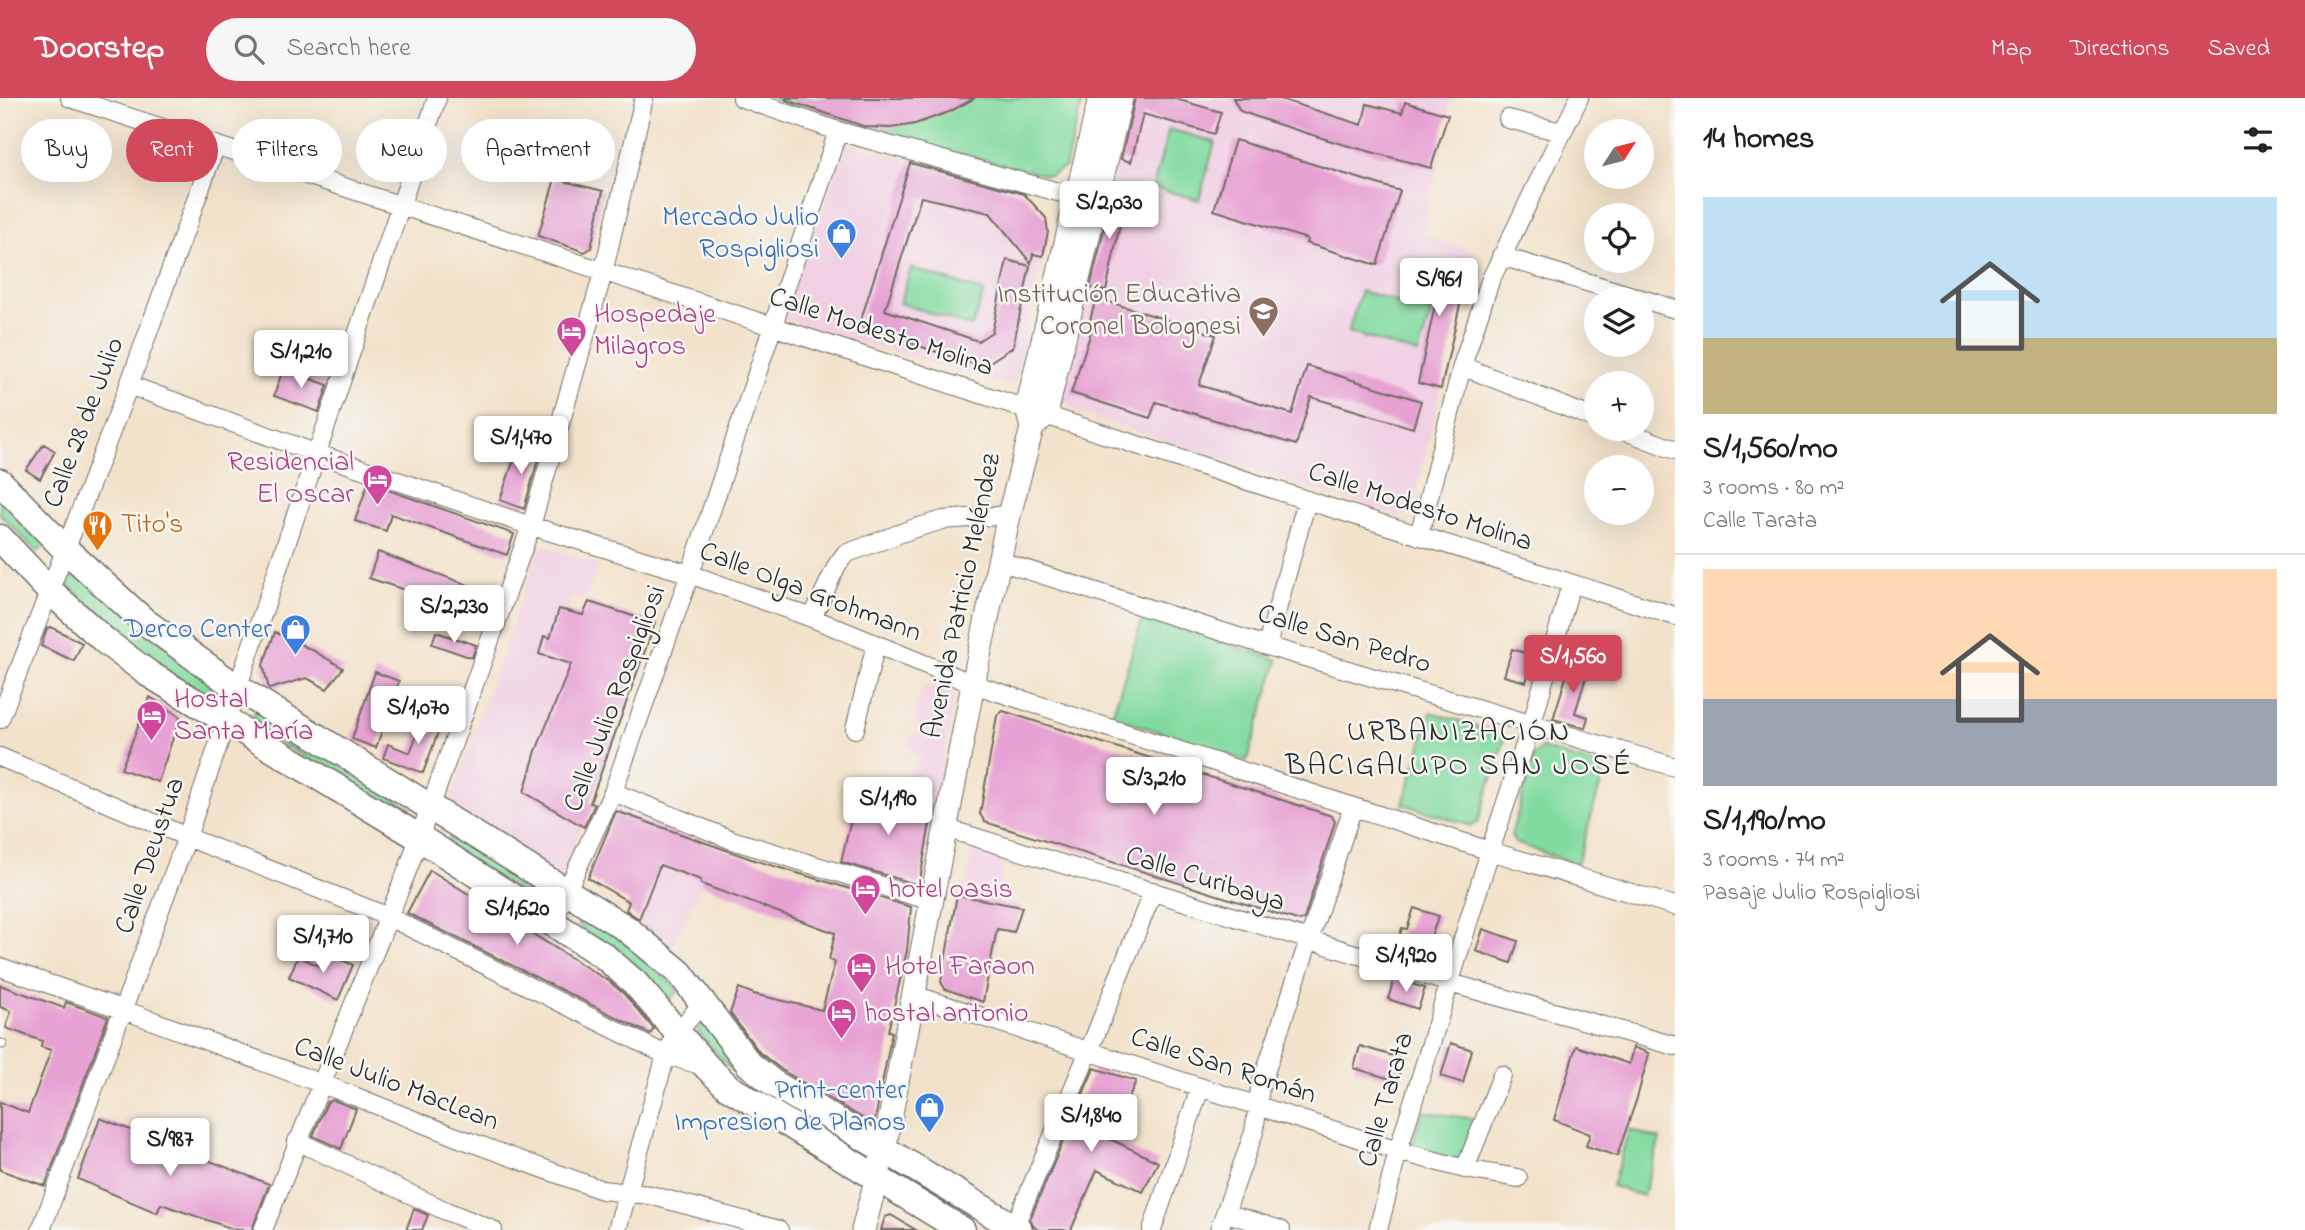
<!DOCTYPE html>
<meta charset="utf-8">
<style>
:root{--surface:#fff;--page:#f6f6f6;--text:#202124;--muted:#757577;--line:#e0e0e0;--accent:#d1495b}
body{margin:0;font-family:"Indie Flower",sans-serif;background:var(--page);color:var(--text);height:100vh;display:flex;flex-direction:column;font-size:26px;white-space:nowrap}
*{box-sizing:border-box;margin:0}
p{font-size:23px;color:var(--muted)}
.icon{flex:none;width:38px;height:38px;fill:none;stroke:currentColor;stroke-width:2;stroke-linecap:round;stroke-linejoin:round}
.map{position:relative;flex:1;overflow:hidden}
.side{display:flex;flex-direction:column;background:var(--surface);width:630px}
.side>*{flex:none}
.guide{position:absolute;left:21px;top:21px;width:665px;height:63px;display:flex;gap:14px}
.needle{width:46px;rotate:54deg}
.controls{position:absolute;left:1584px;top:21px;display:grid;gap:14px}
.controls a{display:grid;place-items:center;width:70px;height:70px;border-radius:50%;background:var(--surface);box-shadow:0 7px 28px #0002;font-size:35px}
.price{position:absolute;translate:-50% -60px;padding:0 16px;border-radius:7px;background:#fff;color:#222;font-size:23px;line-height:46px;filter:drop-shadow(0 2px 4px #0008)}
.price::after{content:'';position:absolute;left:50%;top:42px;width:21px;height:16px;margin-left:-10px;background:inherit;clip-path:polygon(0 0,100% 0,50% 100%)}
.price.on{background:var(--accent);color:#fff}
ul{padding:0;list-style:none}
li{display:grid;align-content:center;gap:14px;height:371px;padding:0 28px}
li+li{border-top:2px solid var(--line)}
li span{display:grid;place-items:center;height:217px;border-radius:0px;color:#555}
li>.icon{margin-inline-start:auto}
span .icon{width:126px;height:126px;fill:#fffc;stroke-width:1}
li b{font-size:30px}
h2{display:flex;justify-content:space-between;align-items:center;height:84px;padding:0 28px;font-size:30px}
.chip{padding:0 24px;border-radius:32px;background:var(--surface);box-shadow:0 7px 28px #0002;font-size:24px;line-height:63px}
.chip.on{background:var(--accent);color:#fff}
header{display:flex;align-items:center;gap:42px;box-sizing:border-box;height:98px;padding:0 35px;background:var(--accent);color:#fff}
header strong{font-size:33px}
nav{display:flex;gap:38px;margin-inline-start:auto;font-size:24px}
.search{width:490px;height:63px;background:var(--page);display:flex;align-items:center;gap:18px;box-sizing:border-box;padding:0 24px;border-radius:38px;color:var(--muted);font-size:26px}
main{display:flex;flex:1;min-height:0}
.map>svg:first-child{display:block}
</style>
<header>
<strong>Doorstep</strong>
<div class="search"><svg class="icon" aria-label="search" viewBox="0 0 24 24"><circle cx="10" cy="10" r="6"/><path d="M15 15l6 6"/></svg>Search here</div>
<nav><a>Map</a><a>Directions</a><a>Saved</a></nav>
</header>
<main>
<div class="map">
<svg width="1675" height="1132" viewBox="0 0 1675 1132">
<rect width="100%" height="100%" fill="#f6f6f2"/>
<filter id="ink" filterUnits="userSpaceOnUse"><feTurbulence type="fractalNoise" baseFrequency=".0143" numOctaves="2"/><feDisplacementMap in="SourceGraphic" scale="14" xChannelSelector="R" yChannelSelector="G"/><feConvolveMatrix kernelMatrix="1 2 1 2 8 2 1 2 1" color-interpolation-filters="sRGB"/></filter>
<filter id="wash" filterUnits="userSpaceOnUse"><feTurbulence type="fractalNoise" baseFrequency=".00686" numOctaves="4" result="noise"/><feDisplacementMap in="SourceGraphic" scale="28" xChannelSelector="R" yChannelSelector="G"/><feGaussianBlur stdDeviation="1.57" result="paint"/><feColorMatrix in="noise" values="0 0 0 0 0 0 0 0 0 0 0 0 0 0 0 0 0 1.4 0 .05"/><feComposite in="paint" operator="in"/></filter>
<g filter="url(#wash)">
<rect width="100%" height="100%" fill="#f3e2cb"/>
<!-- built -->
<path fill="#f1d0e3" d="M 1128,0 L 1451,0 L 1423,137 L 1478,155 L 1466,180 L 1413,410 L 1400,419 L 1072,312 L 1063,298 Z
M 850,46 L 1018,90 L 1046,120 L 1048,134 L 1016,282 L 1007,287 L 786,222 L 783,217 L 845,49 Z
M 540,447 L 598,466 L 586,502 L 570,499 L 567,512 L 559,511 L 550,540 L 544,538 L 539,556 L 571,566 L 524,694 L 582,728 L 562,779 L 449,708 Z
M 925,586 L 956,596 L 933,709 L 873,697 L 889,693 L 894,684 L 909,675 L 922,659 L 911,653 L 905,641 L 917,634 L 919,627 L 913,621 Z
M 981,752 L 1004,760 L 997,804 L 964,798 L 972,756 Z
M 660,768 L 701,782 L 701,786 L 673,849 L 638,826 Z"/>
<!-- green -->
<path fill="#81da9f" stroke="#568265" stroke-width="2" d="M 770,0 L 1083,0 L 1065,69 L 1049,78 L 838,26 Z
M 1169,31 L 1215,44 L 1199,102 L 1153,89 Z
M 911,170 L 984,194 L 972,229 L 900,205 Z
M 1361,193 L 1431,214 L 1418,256 L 1348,234 Z
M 0,394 L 48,445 L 37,454 L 0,416 Z
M 77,471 L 214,588 L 207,600 L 149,560 L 64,484 Z
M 1143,519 L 1278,562 L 1247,663 L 1112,618 Z
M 257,609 L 410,710 L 403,720 L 250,626 Z
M 1431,614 L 1502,636 L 1505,640 L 1478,724 L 1472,728 L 1403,706 Z
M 1542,650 L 1605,671 L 1577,766 L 1515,745 L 1511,738 L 1534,657 Z
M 454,734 L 548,794 L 539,806 L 446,747 Z
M 585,816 L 641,856 L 679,893 L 667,903 L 578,827 Z
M 704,926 L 863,1051 L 862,1057 L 755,993 L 727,967 L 697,933 Z
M 1422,1013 L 1474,1021 L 1460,1065 L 1411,1051 Z
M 1629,1032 L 1660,1041 L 1643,1098 L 1612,1088 Z"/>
<g id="blocks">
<!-- building -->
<path fill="#e7a1d3" d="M 786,0 L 975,0 L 949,14 L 915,26 L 891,30 L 866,29 L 786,2 Z
M 1135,0 L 1172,0 L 1221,14 L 1214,36 L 1143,16 L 1131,64 L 1121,61 Z
M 1233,0 L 1277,0 L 1362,27 L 1367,6 L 1402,15 L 1405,4 L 1448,17 L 1431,70 L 1338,45 L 1268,23 L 1240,13 Z
M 1235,42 L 1400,93 L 1377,167 L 1306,145 L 1307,141 L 1214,112 Z
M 910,65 L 1024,96 L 1046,120 L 1048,134 L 1043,158 L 1033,156 L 1031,165 L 990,115 L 921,99 L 885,212 L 978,243 L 992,234 L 1007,162 L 1030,168 L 1013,249 L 982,269 L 859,228 Z
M 555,81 L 603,93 L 591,150 L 585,154 L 538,138 Z
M 1114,90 L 1127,93 L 1106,193 L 1090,190 Z
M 1415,159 L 1466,180 L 1441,291 L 1418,285 L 1438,193 L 1409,182 Z
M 1096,200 L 1216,237 L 1199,287 L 1292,316 L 1307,268 L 1421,303 L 1413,330 L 1311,299 L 1296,347 L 1156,304 L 1150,320 L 1071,295 L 1093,228 L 1089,226 Z
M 283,271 L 328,287 L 319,314 L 274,298 Z
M 520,344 L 541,351 L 524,411 L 500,402 Z
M 44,346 L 55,353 L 40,381 L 26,372 Z
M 368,385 L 514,436 L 507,457 L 391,416 L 386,433 L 355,423 Z
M 378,454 L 482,492 L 474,515 L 369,480 Z
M 589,504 L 655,525 L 590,705 L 595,706 L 584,729 L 524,694 L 536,653 L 571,566 L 539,556 L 544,538 L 550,540 L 559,511 L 583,517 Z
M 51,529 L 82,545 L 74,563 L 41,548 L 47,530 Z
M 275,534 L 312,552 L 343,570 L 327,591 L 307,580 L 269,591 L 263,567 Z
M 436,534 L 476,547 L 472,560 L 432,546 Z
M 1512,551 L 1534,558 L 1526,584 L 1504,578 Z
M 1572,560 L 1590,566 L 1575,615 L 1588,619 L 1585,630 L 1553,621 Z
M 375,574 L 399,583 L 376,650 L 352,641 Z
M 150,599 L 180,619 L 158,684 L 121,671 Z
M 1003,613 L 1332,718 L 1335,724 L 1304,821 L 1300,823 L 985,724 L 980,716 L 997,618 Z
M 425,614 L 443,621 L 423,675 L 383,660 L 388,646 L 410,655 Z
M 857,696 L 933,709 L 919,787 L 841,764 Z
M 616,713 L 757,763 L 911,809 L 907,853 L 888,933 L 892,934 L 874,1027 L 782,972 L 760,955 L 730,915 L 739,890 L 754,896 L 822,912 L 835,864 L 829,862 L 835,835 L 701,786 L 701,782 L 660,767 L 639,821 L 626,812 L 629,804 L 588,780 Z
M 430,772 L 610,884 L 624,896 L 654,931 L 650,936 L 407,815 Z
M 957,797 L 1022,809 L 1014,834 L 997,831 L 983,904 L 945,891 L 941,884 Z
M 1414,810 L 1439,818 L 1426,850 L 1433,852 L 1429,864 L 1395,853 L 1402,830 L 1407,831 Z
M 1483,831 L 1518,843 L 1511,865 L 1476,853 Z
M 325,854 L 353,867 L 338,902 L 289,879 L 298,858 L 319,868 Z
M 1394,881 L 1425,890 L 1418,911 L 1388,901 Z
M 0,887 L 64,910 L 66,904 L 108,919 L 45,1088 L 0,1072 L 0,1004 L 28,1015 L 51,952 L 41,949 L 42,943 L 6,930 L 11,913 L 0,909 Z
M 1451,945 L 1472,952 L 1463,985 L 1441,978 Z
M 1360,948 L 1403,961 L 1397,983 L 1354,970 Z
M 1576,948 L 1629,966 L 1633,949 L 1649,955 L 1637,1000 L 1617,1058 L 1586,1048 L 1590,1036 L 1554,1022 Z
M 1094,970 L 1136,983 L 1110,1041 L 1158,1064 L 1143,1094 L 1097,1072 L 1071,1132 L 1039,1132 L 1034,1129 L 1030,1121 Z
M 333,1002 L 356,1011 L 341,1051 L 313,1038 L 327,1004 Z
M 100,1020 L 269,1086 L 252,1132 L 236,1132 L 161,1106 L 157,1115 L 78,1081 Z
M 414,1111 L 428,1117 L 422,1132 L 406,1132 Z
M 891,1117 L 916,1132 L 881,1132 L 885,1119 Z"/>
</g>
</g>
<g filter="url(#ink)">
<use href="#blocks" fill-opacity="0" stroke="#716b63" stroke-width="2"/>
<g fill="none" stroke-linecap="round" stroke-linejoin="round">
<defs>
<path id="service" d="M 0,946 L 2,946"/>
<path id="minor" d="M 70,0 L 1325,408 L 1675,518
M 742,0 L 838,33 L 1087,102
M 1508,21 L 1562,34
M 1501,158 L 1675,211
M 1462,268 L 1596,321
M 129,287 L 315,355 L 531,428 L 690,476 L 812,520 L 973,586 L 1490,753 L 1675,808
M 1620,331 L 1675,352
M 1419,438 L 1462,268 L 1490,183 L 1579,0
M 999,463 L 1267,548 L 1675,669
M 812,520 L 837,467 L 845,456 L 912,431 L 943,422 L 1009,417
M 1267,548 L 1307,402
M 0,621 L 129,287 L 216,47
M 855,631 L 876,546
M 0,659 L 187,739 L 389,819 L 666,957 L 704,968
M 613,694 L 732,742 L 931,803
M 945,730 L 1450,885 L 1675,948
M 552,824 L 613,694 L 690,476 L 838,33
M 0,869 L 124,912 L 349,996 L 454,1038 L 602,1092 L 650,1097 L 779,1132
M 914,897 L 1398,1053 L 1465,1071 L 1518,1080
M 297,1043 L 446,1113 L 493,1132
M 1465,1071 L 1502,977
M 1226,1115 L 1281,1132
M 41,1132 L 187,739 L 437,0
M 263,1132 L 409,768 L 531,428 L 603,175 L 644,0
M 617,1132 L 666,957 L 677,934 L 704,904
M 1013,1132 L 1089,953 L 1153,793
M 1152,1132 L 1200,990
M 1219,1132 L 1254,1034 L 1260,990 L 1353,709
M 1378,1132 L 1398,1053 L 1490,753 L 1532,625 L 1571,486"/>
<path id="tertiary" d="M 1032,330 L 1046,316 L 1121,0
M 863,1132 L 884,1052 L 973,586 L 1009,417 L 1032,330 L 1027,310 L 1100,0"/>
<path id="secondary" d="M 0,384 L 64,450 L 144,523 L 236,589 L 627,831 L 680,875 L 749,966 L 773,985 L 1019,1132
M 0,440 L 49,492 L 105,543 L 149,576 L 420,740 L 604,858 L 635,885 L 707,969 L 728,989 L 962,1132"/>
</defs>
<!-- service casing -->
<use href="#service" stroke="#716b63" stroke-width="11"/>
<!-- minor casing -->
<use href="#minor" stroke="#716b63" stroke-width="20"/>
<!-- tertiary casing -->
<use href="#tertiary" stroke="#716b63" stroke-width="25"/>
<!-- secondary casing -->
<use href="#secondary" stroke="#716b63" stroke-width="29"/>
<!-- service -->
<use href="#service" stroke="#fff" stroke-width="9"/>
<!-- minor -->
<use href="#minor" stroke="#fff" stroke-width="18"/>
<!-- tertiary -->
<use href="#tertiary" stroke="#fff" stroke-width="23"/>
<!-- secondary -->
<use href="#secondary" stroke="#fff" stroke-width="26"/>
</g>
</g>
<!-- icons -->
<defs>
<symbol id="shop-pin" viewBox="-11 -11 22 30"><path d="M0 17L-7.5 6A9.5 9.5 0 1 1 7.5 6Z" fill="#3f7fe0" stroke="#f6f6f2"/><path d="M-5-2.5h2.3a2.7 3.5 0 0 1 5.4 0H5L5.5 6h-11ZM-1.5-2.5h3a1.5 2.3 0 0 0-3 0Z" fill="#fff"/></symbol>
<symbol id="school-pin" viewBox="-11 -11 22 30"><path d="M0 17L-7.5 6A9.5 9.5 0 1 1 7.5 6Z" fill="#8d6e63" stroke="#f6f6f2"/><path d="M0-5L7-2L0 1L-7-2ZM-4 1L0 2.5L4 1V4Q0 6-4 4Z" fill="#fff"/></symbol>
<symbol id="hotel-pin" viewBox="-11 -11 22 30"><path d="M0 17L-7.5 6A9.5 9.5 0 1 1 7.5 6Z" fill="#d1479c" stroke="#f6f6f2"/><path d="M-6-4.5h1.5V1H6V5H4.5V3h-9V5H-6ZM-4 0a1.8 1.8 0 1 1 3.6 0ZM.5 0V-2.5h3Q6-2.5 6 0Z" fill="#fff"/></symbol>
<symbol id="restaurant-pin" viewBox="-11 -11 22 30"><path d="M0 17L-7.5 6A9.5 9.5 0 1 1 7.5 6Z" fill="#e8710a" stroke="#f6f6f2"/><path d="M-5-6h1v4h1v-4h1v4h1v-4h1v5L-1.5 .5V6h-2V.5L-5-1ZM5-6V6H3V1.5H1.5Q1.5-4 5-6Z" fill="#fff"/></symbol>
</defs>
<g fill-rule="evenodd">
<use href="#shop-pin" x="824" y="118" width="35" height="47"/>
<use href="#school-pin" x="1246" y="196" width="35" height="47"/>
<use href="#hotel-pin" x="554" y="216" width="35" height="47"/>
<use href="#hotel-pin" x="360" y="364" width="35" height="47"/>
<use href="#restaurant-pin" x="80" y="410" width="35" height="47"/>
<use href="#shop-pin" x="278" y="514" width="35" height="47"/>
<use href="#hotel-pin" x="134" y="600" width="35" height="47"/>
<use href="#hotel-pin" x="848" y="774" width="35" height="47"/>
<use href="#hotel-pin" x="844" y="852" width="35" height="47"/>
<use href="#hotel-pin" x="824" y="898" width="35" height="47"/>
<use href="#shop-pin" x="912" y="992" width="35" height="47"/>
</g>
<g text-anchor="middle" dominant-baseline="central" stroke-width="5" stroke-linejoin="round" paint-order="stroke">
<!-- shop labels -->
<g font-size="28" fill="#366cbe" stroke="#f6f6f2" text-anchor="end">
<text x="819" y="120">Mercado Julio<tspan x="819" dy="32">Rospigliosi</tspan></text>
<text x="272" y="532">Derco Center</text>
<text x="906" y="993">Print-center<tspan x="906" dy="32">Impresion de Planos</tspan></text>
</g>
<!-- education labels -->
<g font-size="28" fill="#785e54" stroke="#f6f6f2" text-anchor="end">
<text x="1241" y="197">Institución Educativa<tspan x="1241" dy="32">Coronel Bolognesi</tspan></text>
</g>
<!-- hotel labels -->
<g font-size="28" fill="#b23c85" stroke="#f6f6f2" text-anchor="start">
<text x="594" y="217">Hospedaje<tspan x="594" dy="32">Milagros</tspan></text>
<text x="354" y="365" text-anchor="end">Residencial<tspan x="354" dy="32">El Oscar</tspan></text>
<text x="174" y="602">Hostal<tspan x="174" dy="32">Santa María</tspan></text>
<text x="888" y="792">hotel oasis</text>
<text x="885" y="869">Hotel Faraon</text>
<text x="864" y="916">hostal antonio</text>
</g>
<!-- street labels -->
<g font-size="28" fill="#2b2b2b" stroke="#f6f6f2">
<text transform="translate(881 235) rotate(18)">Calle Modesto Molina</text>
<text transform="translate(85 325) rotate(-69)">Calle 28 de Julio</text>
<text transform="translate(1420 410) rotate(18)">Calle Modesto Molina</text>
<text transform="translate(810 495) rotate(21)">Calle Olga Grohmann</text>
<text transform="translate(963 498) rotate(-78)">Avenida Patricio Meléndez</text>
<text transform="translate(1344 542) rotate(17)">Calle San Pedro</text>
<text transform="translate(616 601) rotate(-69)">Calle Julio Rospigliosi</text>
<text transform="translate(151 758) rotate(-71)">Calle Deustua</text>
<text transform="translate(1205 782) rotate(17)">Calle Curibaya</text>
<text transform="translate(1223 969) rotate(18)">Calle San Román</text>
<text transform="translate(396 987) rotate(21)">Calle Julio MacLean</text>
<text transform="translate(1387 1002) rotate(-74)">Calle Tarata</text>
</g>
<!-- food labels -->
<g font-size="28" fill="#c56008" stroke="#f6f6f2" text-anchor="start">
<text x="121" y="427">Tito's</text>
</g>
<!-- neighbourhood labels -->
<g font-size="30" letter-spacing="2" fill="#2b2b2b" stroke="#f6f6f2">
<text x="1459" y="635">URBANIZACIÓN<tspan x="1459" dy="34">BACIGALUPO SAN JOSÉ</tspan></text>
</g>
</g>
</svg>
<div class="controls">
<a><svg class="needle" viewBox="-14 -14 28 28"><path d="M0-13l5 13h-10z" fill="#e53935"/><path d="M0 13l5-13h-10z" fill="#757577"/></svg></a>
<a><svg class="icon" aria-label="locate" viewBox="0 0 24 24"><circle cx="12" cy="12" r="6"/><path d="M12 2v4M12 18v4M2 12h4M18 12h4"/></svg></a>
<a><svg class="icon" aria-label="layers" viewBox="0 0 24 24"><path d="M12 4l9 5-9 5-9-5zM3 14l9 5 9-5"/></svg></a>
<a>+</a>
<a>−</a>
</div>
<b class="price" style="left:1109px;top:143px">S/2,030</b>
<b class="price" style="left:1439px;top:220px">S/961</b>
<b class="price" style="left:301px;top:292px">S/1,210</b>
<b class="price" style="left:521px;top:378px">S/1,470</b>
<b class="price" style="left:454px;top:547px">S/2,230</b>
<b class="price on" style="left:1573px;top:597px">S/1,560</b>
<b class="price" style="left:418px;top:648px">S/1,070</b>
<b class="price" style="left:1154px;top:719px">S/3,210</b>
<b class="price" style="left:888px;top:739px">S/1,190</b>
<b class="price" style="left:517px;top:849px">S/1,620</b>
<b class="price" style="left:323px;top:877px">S/1,710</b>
<b class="price" style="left:1406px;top:896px">S/1,920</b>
<b class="price" style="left:1091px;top:1056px">S/1,840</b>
<b class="price" style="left:170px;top:1080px">S/987</b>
<div class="guide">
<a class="chip">Buy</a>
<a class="chip on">Rent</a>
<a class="chip">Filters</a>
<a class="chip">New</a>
<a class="chip">Apartment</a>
</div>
</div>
<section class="side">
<h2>14 homes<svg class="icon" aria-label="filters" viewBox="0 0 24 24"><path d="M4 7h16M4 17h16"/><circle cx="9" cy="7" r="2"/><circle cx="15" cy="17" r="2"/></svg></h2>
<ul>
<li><span style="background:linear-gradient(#bfe0f5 65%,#c2b280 0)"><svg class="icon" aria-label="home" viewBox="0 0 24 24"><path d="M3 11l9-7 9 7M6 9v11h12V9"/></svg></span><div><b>S/1,560/mo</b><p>3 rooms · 80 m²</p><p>Calle Tarata</p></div></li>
<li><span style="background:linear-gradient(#ffd9b3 60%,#9aa5b1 0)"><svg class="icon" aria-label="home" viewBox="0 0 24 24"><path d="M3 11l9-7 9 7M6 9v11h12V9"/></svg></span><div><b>S/1,190/mo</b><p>3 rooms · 74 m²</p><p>Pasaje Julio Rospigliosi</p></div></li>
</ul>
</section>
</main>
